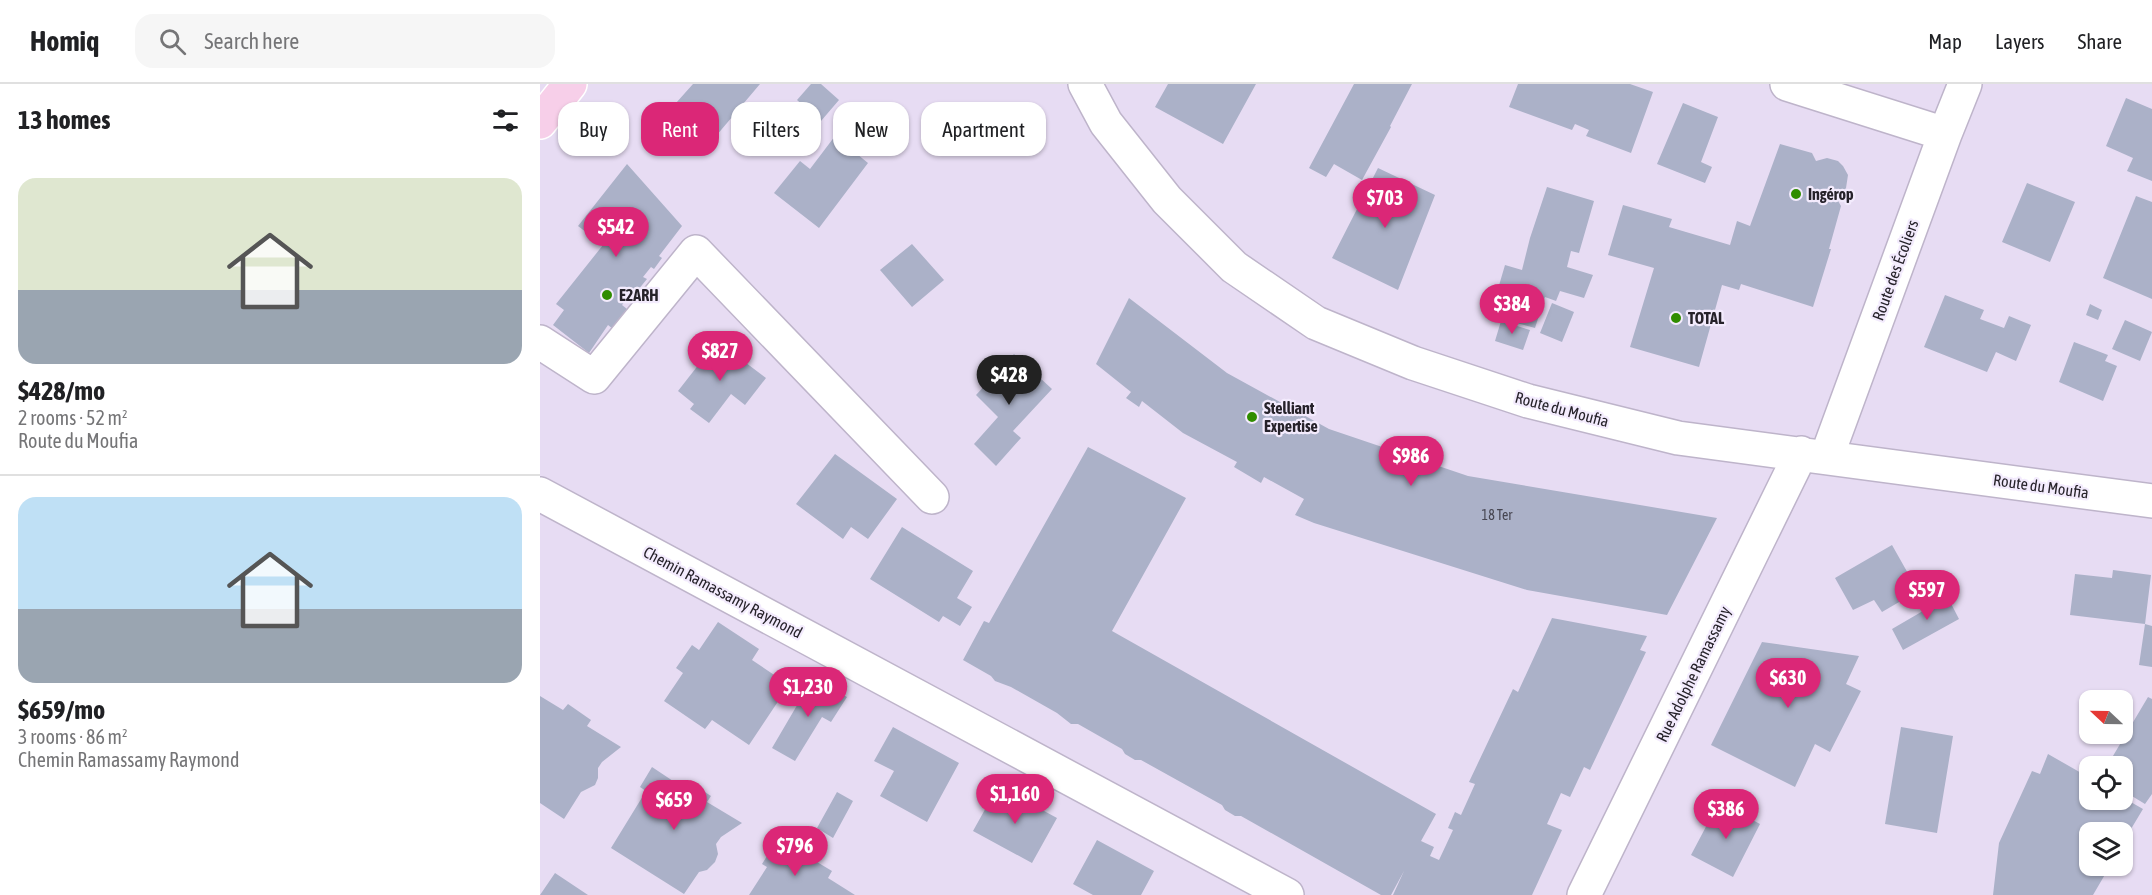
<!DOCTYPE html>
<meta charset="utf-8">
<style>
:root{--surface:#fff;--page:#f6f6f6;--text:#202124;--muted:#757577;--line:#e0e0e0;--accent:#db2777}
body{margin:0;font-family:"Asap Condensed",sans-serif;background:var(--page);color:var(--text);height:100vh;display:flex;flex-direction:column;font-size:22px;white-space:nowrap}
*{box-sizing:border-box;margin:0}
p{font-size:20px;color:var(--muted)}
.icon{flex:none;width:33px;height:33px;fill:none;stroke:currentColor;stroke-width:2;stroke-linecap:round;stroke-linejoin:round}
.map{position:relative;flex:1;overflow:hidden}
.panel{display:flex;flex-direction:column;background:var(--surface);width:540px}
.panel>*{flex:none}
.banner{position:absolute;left:18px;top:18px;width:570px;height:54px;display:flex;gap:12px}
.needle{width:39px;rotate:292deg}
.buttons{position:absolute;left:1539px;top:606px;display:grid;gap:12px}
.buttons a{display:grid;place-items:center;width:54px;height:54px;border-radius:12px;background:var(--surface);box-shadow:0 2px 4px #0004;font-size:30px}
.price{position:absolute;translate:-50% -51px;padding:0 14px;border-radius:21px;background:var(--accent);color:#fff;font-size:20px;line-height:39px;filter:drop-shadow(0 2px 3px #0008)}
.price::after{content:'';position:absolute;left:50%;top:36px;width:18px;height:14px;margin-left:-9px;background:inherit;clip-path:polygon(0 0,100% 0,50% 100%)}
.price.active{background:#222;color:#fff}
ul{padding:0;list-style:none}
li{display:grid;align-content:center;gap:12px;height:318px;padding:0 18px}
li+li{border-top:2px solid var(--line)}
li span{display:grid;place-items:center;height:186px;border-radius:18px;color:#555}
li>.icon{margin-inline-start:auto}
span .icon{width:108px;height:108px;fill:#fffc;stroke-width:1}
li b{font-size:26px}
h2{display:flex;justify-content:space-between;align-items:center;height:72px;padding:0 18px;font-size:26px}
.chip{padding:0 21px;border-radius:18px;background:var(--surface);box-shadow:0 2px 4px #0004;font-size:21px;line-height:54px}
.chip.active{background:var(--accent);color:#fff}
header{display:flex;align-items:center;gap:36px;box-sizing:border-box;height:84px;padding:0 30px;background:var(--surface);border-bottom:2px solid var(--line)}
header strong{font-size:28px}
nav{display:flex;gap:33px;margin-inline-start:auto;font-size:21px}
.search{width:420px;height:54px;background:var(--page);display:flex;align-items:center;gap:15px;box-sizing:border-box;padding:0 21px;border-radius:18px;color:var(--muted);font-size:22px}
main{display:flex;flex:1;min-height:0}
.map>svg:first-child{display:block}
</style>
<header>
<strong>Homiq</strong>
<div class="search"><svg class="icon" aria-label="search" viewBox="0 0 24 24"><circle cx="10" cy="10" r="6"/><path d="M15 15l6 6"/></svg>Search here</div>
<nav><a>Map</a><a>Layers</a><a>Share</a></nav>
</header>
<main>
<section class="panel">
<h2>13 homes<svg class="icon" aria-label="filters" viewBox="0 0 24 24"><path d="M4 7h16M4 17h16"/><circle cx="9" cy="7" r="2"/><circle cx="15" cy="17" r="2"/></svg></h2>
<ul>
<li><span style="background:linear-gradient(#dfe7d0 60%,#9aa5b1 0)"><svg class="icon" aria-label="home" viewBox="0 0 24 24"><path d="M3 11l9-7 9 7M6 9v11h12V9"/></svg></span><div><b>$428/mo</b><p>2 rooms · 52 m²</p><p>Route du Moufia</p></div></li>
<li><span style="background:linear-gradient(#bfe0f5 60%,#9aa5b1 0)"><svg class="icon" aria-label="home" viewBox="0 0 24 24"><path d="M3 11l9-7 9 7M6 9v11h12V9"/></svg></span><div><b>$659/mo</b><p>3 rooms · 86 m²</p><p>Chemin Ramassamy Raymond</p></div></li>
</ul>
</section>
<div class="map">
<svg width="1612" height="811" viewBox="0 0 1612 811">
<rect width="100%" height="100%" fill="#e7dcf3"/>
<!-- building -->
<path fill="#abb1c8" d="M 153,0 L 220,0 L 176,52 L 136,19 Z
M 271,0 L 281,0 L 299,16 L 281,37 L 257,16 Z
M 628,0 L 716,0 L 683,60 L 615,23 Z
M 814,0 L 872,0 L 850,42 L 851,43 L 822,96 L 794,80 L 786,93 L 769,84 Z
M 978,0 L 1090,0 L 1113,8 L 1091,69 L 1046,52 L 1049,46 L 1035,40 L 1032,46 L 969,23 Z
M 1586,14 L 1612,25 L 1612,97 L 1587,87 L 1593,74 L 1566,62 Z
M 1143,19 L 1178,33 L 1161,78 L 1172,83 L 1165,99 L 1117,80 Z
M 295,52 L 328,79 L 279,144 L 234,109 L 260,77 L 270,85 Z
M 1240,60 L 1272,69 L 1276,77 L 1287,74 L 1298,77 L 1303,82 L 1308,91 L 1306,104 L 1297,115 L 1301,122 L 1289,165 L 1291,165 L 1273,223 L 1201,200 L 1199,206 L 1182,201 L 1159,283 L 1090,263 L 1114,184 L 1068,171 L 1083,121 L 1132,135 L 1129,143 L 1190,161 L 1197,137 L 1210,142 Z
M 87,80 L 142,142 L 119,172 L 122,174 L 114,185 L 111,183 L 103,193 L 107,195 L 98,206 L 95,204 L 82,221 L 92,229 L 78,249 L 68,241 L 49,269 L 13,241 L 24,226 L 16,220 L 63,161 L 38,142 Z
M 838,84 L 895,111 L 858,206 L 792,174 Z
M 1487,99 L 1535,118 L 1510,178 L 1462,158 Z
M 1007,103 L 1054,117 L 1039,169 L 1031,167 L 1027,183 L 1053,191 L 1044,214 L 1020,207 L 1016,217 L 1005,213 L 995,244 L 950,232 L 965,181 L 982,186 L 990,154 Z
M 1596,112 L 1612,118 L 1612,215 L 1563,194 Z
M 372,160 L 404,196 L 372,223 L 340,186 Z
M 1405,211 L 1444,226 L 1440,235 L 1464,244 L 1469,232 L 1491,241 L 1476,277 L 1456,268 L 1447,288 L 1384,263 Z
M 589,214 L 687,289 L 789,345 L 928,392 L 1177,434 L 1127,531 L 987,506 L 774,439 L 755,431 L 764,415 L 724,393 L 721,399 L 694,383 L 697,378 L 643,349 L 602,317 L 599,323 L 586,314 L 591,308 L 556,280 Z
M 1012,219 L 1034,228 L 1022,258 L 1000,249 Z
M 1550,220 L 1562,226 L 1558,236 L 1546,231 Z
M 1585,236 L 1612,248 L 1600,277 L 1572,265 Z
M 961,237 L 990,246 L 983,266 L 955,257 Z
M 177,257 L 226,294 L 205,321 L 191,310 L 169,339 L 150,325 L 154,320 L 138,307 Z
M 1534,258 L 1568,271 L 1565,277 L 1577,282 L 1563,317 L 1519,298 Z
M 474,270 L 512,305 L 473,347 L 481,354 L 456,382 L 434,360 L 458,333 L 436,311 Z
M 548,363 L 646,414 L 572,547 L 896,730 L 881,757 L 894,763 L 890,772 L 899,776 L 913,746 L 908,744 L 915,728 L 921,731 L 935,700 L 929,698 L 973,605 L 978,608 L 1012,534 L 1107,552 L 1100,566 L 1106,568 L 1050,686 L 1044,683 L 1030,713 L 1021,709 L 1007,740 L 1022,746 L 992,811 L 853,811 L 864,787 L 851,811 L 841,811 L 701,732 L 695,732 L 685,726 L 682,721 L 601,676 L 595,676 L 585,670 L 582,665 L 538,640 L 531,640 L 517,629 L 471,603 L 455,597 L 451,592 L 423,576 L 444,537 L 449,539 Z
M 295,370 L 357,415 L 328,455 L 311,443 L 303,455 L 256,420 Z
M 362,443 L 433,487 L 417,514 L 432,523 L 420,542 L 403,532 L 399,538 L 330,495 Z
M 1352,461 L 1378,507 L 1342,528 L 1334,516 L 1313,526 L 1295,494 Z
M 1573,486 L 1611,491 L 1605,540 L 1530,531 L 1535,490 L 1572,494 Z
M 1404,506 L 1419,535 L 1363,566 L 1352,545 L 1388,524 L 1384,515 Z
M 178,538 L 219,565 L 212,576 L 249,601 L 209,661 L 172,636 L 165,645 L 124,617 L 143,589 L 136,584 L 152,561 L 159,566 Z
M 1605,540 L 1612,542 L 1612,583 L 1599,581 Z
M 1222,558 L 1319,572 L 1306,600 L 1321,607 L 1290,668 L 1275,660 L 1255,703 L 1171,661 Z
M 273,594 L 307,613 L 291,638 L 282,633 L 255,677 L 232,664 Z
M 0,612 L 23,626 L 28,620 L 51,636 L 47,642 L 81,663 L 62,678 L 58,684 L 58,694 L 55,701 L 41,708 L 24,735 L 0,719 Z
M 1608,613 L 1612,615 L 1612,710 L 1605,720 L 1582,706 L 1582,682 L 1567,682 Z
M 353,643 L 419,679 L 387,738 L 340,712 L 354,687 L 334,677 Z
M 1361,643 L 1413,652 L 1397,749 L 1345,740 Z
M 1508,670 L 1550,694 L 1550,716 L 1582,716 L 1582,713 L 1603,725 L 1582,760 L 1582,748 L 1550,748 L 1550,782 L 1570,782 L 1553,811 L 1453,811 L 1459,759 L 1492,687 L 1500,690 Z
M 112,683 L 142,703 L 146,696 L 171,712 L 167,718 L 202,739 L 181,753 L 176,760 L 178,770 L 175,778 L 167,786 L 159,788 L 144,810 L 71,764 L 106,707 L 100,703 Z
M 458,702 L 517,734 L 492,779 L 433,747 Z
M 297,708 L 313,717 L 293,754 L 277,744 Z
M 1179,718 L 1220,740 L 1193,793 L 1151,771 Z
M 557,756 L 614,787 L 601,811 L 553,811 L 533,800 Z
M 234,761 L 263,779 L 267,772 L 292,787 L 288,794 L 315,811 L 209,811 L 227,783 L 222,780 Z
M 15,789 L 48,811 L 0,811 Z"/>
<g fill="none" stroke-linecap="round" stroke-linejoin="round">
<defs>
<path id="minor" d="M 545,0 L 566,39 L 627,116 L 694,183 L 776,239 L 873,279 L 988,317 L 1138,354 L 1612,417
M 1247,0 L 1405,50
M 0,258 L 54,293 L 156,168 L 392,413
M 1287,372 L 1405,50 L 1425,0
M 0,410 L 747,811
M 1044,811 L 1261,369"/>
<path id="major" d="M 0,38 L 30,0"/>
</defs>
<!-- minor casing -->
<use href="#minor" stroke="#beb4ca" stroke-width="36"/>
<!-- major casing -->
<use href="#major" stroke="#fff" stroke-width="36"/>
<!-- minor -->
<use href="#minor" stroke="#fff" stroke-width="33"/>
<!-- major -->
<use href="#major" stroke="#f7cfe9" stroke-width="33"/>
</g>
<!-- markers -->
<g fill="#308d00" stroke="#f3ebfd" stroke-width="2">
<circle cx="1256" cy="110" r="6"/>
<circle cx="67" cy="211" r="6"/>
<circle cx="1136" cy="234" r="6"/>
<circle cx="712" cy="333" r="6"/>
</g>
<g text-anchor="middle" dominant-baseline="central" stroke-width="4.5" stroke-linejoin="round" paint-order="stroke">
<!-- number labels -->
<g font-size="14" fill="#474652">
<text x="957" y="431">18 Ter</text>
</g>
<!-- poi labels -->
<g font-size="16" font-weight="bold" fill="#26222a" stroke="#f3ebfd" text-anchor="start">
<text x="1268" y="110">Ingérop</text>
<text x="79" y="211">E2ARH</text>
<text x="1148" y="234">TOTAL</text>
<text x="724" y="324">Stelliant<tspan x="724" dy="18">Expertise</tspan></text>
</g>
<!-- street labels -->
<g font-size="16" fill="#26222a" stroke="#f3ebfd">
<text transform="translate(1355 186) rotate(-70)">Route des Écoliers</text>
<text transform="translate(1022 325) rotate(15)">Route du Moufia</text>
<text transform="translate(1501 402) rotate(8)">Route du Moufia</text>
<text transform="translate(183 508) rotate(28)">Chemin Ramassamy Raymond</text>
<text transform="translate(1153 590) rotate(-64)">Rue Adolphe Ramassamy</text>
</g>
</g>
</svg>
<div class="buttons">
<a><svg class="needle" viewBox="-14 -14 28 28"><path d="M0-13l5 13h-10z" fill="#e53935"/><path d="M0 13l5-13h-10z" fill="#757577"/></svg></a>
<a><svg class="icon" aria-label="locate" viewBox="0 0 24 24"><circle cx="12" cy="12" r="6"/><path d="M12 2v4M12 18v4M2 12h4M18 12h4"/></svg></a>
<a><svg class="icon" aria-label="layers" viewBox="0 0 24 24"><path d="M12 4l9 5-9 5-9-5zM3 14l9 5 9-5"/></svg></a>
</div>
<b class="price" style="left:845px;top:145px">$703</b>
<b class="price" style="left:76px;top:174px">$542</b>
<b class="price" style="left:972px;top:251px">$384</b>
<b class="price" style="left:180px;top:298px">$827</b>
<b class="price active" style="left:469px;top:322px">$428</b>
<b class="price" style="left:871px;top:403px">$986</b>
<b class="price" style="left:1387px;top:537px">$597</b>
<b class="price" style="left:1248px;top:625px">$630</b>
<b class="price" style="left:268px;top:634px">$1,230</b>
<b class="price" style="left:475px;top:741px">$1,160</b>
<b class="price" style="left:134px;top:747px">$659</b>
<b class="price" style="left:1186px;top:756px">$386</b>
<b class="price" style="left:255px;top:793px">$796</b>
<div class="banner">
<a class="chip">Buy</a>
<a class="chip active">Rent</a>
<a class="chip">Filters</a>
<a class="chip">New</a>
<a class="chip">Apartment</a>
</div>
</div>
</main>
